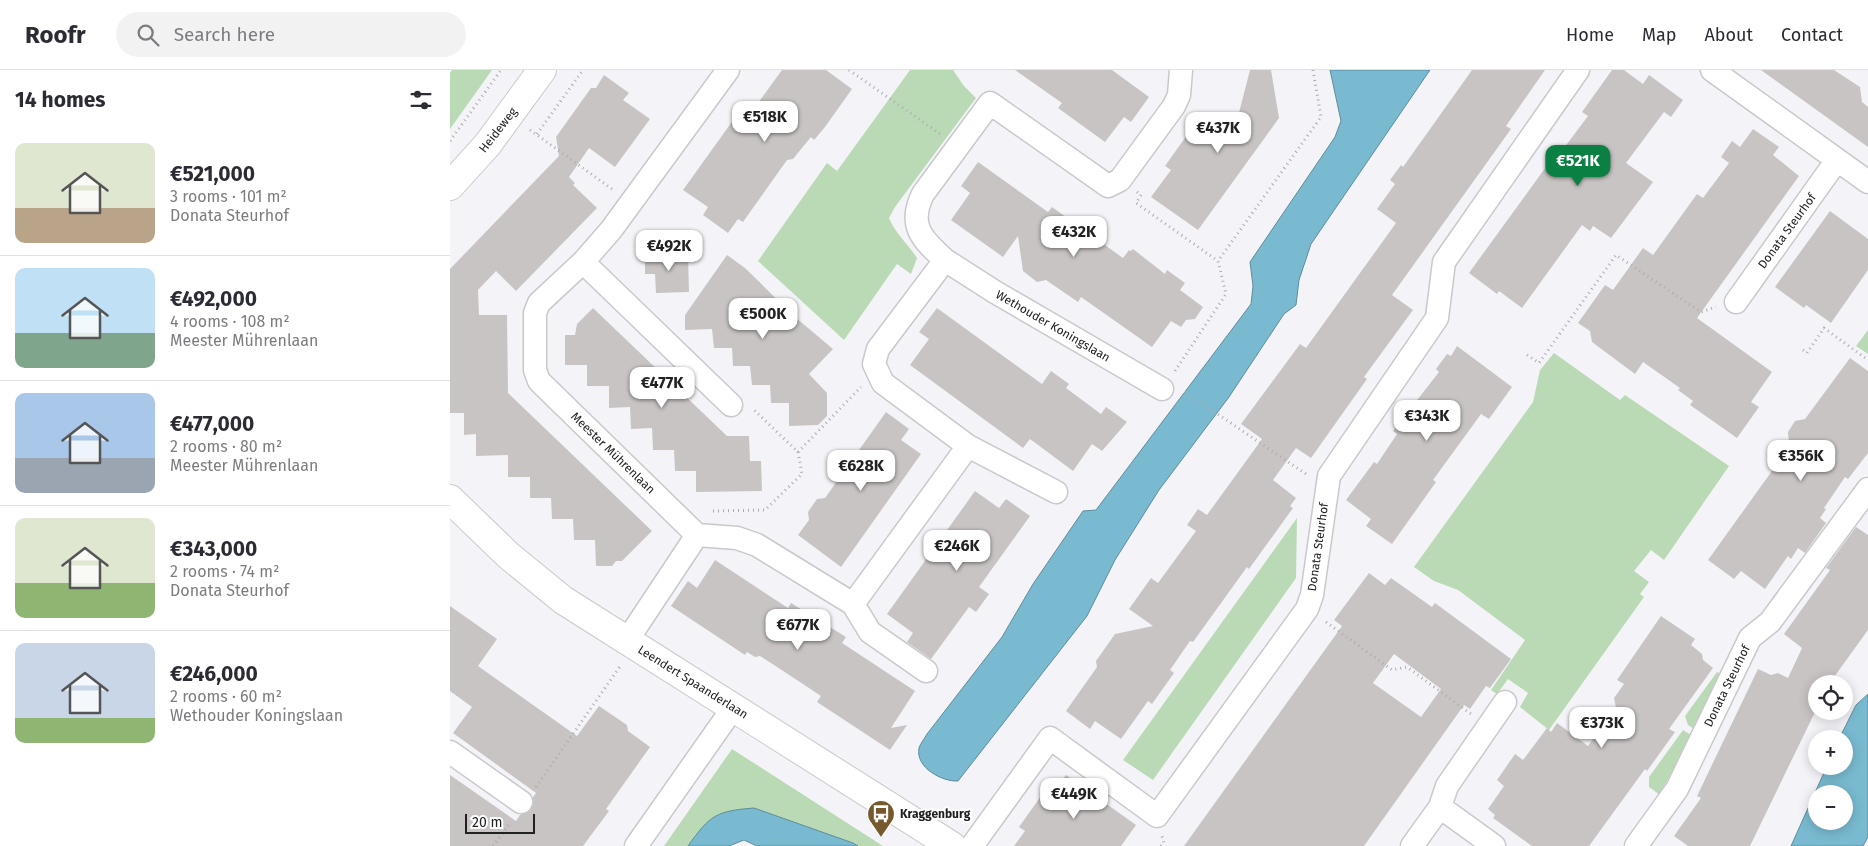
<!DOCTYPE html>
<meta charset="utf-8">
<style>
:root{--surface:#fff;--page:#f2f2f3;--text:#2b2b33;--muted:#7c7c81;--line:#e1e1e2;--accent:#0b8043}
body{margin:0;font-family:"Fira Sans",sans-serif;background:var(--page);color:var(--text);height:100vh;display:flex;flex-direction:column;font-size:19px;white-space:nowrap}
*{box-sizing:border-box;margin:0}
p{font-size:16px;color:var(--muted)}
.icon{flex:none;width:28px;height:28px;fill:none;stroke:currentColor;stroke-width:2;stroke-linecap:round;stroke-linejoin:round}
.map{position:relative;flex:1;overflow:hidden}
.panel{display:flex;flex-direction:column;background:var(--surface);width:450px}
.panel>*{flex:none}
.buttons{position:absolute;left:1358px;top:605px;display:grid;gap:10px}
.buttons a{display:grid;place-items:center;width:45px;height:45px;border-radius:50%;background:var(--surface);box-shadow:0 2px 12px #0003;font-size:25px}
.scale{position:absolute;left:15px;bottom:12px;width:70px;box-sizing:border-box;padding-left:5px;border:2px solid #212122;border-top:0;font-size:14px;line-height:18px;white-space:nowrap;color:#212122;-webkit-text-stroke:4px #fff;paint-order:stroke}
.price{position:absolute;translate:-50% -42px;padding:0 11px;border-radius:10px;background:#fff;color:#222;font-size:16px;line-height:32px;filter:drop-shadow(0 1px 2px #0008)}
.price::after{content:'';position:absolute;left:50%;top:30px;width:15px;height:11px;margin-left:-8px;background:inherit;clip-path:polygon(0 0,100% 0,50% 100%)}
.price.active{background:var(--accent);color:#fff}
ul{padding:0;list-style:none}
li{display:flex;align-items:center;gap:15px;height:125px;padding:0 15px}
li+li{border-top:1px solid var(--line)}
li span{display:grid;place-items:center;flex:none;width:140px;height:100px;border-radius:10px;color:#555}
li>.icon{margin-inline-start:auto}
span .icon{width:60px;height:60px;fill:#fffc;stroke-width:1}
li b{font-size:21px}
h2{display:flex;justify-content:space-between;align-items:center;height:60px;padding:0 15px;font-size:21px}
header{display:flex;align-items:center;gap:30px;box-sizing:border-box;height:70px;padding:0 25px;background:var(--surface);border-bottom:1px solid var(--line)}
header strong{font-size:24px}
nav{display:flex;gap:28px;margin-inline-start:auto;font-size:18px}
.search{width:350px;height:45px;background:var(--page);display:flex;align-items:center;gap:12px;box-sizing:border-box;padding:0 18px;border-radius:28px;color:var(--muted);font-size:19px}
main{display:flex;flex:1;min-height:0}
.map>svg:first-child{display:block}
</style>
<header>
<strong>Roofr</strong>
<div class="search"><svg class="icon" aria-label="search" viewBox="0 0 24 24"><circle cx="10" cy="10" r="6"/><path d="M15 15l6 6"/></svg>Search here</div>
<nav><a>Home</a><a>Map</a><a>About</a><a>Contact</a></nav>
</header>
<main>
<section class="panel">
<h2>14 homes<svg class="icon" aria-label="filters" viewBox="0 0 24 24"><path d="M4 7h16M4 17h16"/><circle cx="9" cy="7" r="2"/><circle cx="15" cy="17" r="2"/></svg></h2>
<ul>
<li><span style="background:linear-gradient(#dfe7d0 65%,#b9a48a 0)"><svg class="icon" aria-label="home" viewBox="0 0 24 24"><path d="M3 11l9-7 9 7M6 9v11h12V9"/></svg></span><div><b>€521,000</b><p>3 rooms · 101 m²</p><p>Donata Steurhof</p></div></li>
<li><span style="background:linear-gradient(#bfe0f5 65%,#7fa58c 0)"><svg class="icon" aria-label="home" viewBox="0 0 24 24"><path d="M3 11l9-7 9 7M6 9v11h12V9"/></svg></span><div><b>€492,000</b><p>4 rooms · 108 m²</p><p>Meester Mührenlaan</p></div></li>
<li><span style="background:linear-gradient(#a9c7e8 65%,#9aa5b1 0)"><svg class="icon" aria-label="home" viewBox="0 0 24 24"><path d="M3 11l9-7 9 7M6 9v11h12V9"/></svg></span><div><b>€477,000</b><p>2 rooms · 80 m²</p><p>Meester Mührenlaan</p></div></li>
<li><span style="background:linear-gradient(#dfe7d0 65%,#8fb573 0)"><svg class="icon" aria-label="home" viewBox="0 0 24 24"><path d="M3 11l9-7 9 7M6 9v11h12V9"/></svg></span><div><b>€343,000</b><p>2 rooms · 74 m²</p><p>Donata Steurhof</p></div></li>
<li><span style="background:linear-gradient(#c9d6e8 75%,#8fb573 0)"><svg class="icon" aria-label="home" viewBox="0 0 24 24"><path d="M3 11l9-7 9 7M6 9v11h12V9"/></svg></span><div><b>€246,000</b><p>2 rooms · 60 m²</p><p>Wethouder Koningslaan</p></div></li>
</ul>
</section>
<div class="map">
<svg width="1418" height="776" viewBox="0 0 1418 776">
<rect width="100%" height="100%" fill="#f4f4f8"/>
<!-- green -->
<path fill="#badab6" d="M 2,0 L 42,0 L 0,59 L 0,3 Z
M 460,0 L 503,0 L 514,16 L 526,28 L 445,137 L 439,148 C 445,163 458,174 467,188 L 461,204 L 447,194 L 394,270 L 308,191 L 377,93 L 387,101 Z
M 1418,260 L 1418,284 L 1406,276 Z
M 1104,283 L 1170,330 L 1175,325 L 1279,396 L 1214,490 L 1201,480 L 1184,501 L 1199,512 L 1190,524 L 1194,527 L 1099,660 L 1070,637 L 1078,623 L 1058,609 L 1047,624 L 1041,620 L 1075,570 L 1008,520 L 984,511 L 964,497 L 1083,332 L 1090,300 Z
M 847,448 L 846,508 L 703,710 L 673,690 Z
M 1267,602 L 1271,604 L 1244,659 L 1238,655 L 1235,646 Z
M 1233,660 L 1241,665 L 1210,725 L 1199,717 L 1199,707 Z
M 282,679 L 433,776 L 408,776 L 304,738 L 248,762 L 238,776 L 214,776 Z"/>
<!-- water -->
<path fill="#79bad0" stroke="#5f8c9c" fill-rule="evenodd" d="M 880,0 L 980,0 L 861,174 L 849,210 L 846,235 L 834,244 L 779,327 L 709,420 L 665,490 L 637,546 L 508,711 C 493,712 465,698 469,678 C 470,674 475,668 477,664 L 552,567 L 583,514 L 633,441 L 646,440 L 801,234 L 803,216 L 800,192 L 885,67 L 891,51 Z
M 1418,624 L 1418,767 L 1413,776 L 1341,776 L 1377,696 L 1394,696 L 1394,669 L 1389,669 L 1406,635 ZM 1366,724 L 1394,724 L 1394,751 L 1366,751 Z
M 304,738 L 403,773 L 408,776 L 307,776 L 294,770 L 279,776 L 238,776 C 260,745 266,741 304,738 Z"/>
<!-- building -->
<path fill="#c9c4c4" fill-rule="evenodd" d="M 332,0 L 376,0 L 402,19 L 375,57 L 364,70 L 361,67 L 343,89 L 337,90 L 293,152 L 288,149 L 278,163 L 253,145 L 258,137 L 233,120 L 289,42 L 297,48 Z
M 565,0 L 662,0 L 699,27 L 681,52 L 674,47 L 655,72 L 608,38 L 612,33 Z
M 800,0 L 821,0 L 829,48 L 748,160 L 701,127 L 721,100 L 715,96 L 752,44 L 783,66 Z
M 1022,0 L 1095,0 L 1056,56 L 1061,59 L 942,225 L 963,240 L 914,307 L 917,309 L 861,388 L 846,378 L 823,410 L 846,428 L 840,436 L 843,438 L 799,499 L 797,497 L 743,572 L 740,571 L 720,600 L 724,603 L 702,634 L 698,631 L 671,669 L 645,651 L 640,659 L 616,641 L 647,597 L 646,591 L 665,564 L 703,556 L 679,539 L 701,508 L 708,513 L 746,461 L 737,455 L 748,439 L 757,445 L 812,369 L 791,354 L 850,274 L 856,278 L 946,153 L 927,139 L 945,114 L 940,110 L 951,95 L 953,97 Z
M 1162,0 L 1174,0 L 1193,14 L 1199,5 L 1233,30 L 1221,47 L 1214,42 L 1176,93 L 1203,112 L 1161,168 L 1143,156 L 1140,161 L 1132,155 L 1072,238 L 1049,221 L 1047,224 L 1019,203 L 1101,90 L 1117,74 L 1138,46 L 1132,42 Z
M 1311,0 L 1384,0 L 1410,17 L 1412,32 L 1418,37 L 1418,77 Z
M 154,5 L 179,23 L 173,30 L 200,49 L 165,97 L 139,78 L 119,107 L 125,113 L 123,115 L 147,138 L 66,221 L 46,201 L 28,220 L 29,245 L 57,245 L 58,323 L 202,461 L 172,491 L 166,491 L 162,496 L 146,496 L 145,470 L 124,470 L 123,449 L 102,449 L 101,428 L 80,428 L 80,407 L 58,407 L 58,385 L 26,386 L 26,364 L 14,365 L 14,343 L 0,343 L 0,199 L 109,86 L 106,67 L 141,18 L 146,18 Z
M 1303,59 L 1329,77 L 1323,85 L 1349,106 L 1247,248 L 1322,302 L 1301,332 L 1309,337 L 1287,368 L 1240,335 L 1243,331 L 1228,320 L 1230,318 L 1193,292 L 1185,304 L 1142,272 L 1140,261 L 1128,253 L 1155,215 L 1163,220 L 1193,178 L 1203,185 L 1247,124 L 1253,128 L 1279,93 L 1271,87 L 1282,71 L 1290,77 Z
M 528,92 L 598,142 L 602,137 L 673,188 L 679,180 L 681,181 L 683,179 L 715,204 L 717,200 L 735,213 L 730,220 L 753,237 L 745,249 L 736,250 L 731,257 L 721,251 L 702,277 L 631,227 L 628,232 L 596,210 L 587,212 L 573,201 L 568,166 L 553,187 L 501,150 L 520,123 L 511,116 Z
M 1380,141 L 1418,169 L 1418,200 L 1381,253 L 1356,235 L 1354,238 L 1325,217 Z
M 238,183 L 239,222 L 206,223 L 205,204 L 195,204 L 195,184 Z
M 277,185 L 295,198 L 345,247 L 383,279 L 359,304 L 377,323 L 377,346 L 368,355 L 339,356 L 339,333 L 321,333 L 320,315 L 302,315 L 300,296 L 283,296 L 282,278 L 264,278 L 262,259 L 235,260 L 235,245 Z
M 143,238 L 277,366 L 299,366 L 300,391 L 311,391 L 312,421 L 246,422 L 246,401 L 225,401 L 224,380 L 203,380 L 202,358 L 181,359 L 180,337 L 159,338 L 159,316 L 137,316 L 137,295 L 115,295 L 115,265 L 125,265 L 127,254 Z
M 487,238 L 592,314 L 601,301 L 619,314 L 616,318 L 651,344 L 656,337 L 677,352 L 652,381 L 642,374 L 623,401 L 580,369 L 573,378 L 460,295 L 479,269 L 469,262 Z
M 1007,276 L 1062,317 L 1039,349 L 1031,344 L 983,410 L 986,412 L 942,474 L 916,456 L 921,449 L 896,430 L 924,392 L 927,394 L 947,364 L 943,361 L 989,302 L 986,299 L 997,284 L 1001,286 Z
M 1400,288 L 1418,301 L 1418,383 L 1398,409 L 1395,407 L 1374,438 L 1376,439 L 1370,448 L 1376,453 L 1355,483 L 1348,478 L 1341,489 L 1338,486 L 1315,519 L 1291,501 L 1284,509 L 1258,490 L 1332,387 L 1330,386 L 1339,373 L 1338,362 L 1345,351 L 1355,349 Z
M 436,342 L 459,359 L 451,370 L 471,384 L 391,497 L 348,465 L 359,450 L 358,442 L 367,429 L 375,428 Z
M 525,421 L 549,438 L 556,429 L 580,446 L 529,517 L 539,524 L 526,542 L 519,537 L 481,589 L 457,572 L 463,563 L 437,544 Z
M 1406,457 L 1418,465 L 1418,560 L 1379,614 L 1366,614 L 1366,632 L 1362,638 L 1366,640 L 1300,776 L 1238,776 L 1224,766 L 1251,728 L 1247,726 L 1308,599 L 1321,605 L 1328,603 L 1338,608 L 1352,578 L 1334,564 L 1380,500 L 1376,498 Z
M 265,490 L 338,538 L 341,533 L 396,567 L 392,573 L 465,621 L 441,658 L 457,655 L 440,680 L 367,632 L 371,626 L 353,614 L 310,586 L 305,587 L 297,582 L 295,585 L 221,536 L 238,511 L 247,518 Z
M 919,503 L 935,515 L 941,508 L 982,537 L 985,533 L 1061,589 L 1040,618 L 1036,616 L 1020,639 L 1014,635 L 914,776 L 734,776 L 892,556 L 884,550 ZM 944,584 L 991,619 L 971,647 L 923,613 Z
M 0,536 L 47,569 L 28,596 L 127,666 L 149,636 L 177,655 L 178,661 L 200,677 L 156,739 L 159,741 L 133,776 L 0,776 L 0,705 L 66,751 L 70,745 L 81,740 L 83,727 L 86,723 L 3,663 L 22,637 L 0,621 Z
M 1211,546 L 1245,569 L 1241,575 L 1252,584 L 1253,590 L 1263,598 L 1219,659 L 1225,662 L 1197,701 L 1195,699 L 1139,776 L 1082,776 L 1043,748 L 1045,745 L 1038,739 L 1054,716 L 1047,710 L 1065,684 L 1073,690 L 1097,658 L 1101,662 L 1107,653 L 1138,676 L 1166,638 L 1164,628 L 1174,614 L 1167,610 Z
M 616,705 L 686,755 L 671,776 L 564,776 L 575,761 L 569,757 L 591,726 L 597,730 Z"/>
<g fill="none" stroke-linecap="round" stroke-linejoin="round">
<defs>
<path id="minor" d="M 1262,0 L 1418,112
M 495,190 L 545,222 L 712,319
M 133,192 L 281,335
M 1286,232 L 1387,90
M 518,376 L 606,422
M 247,465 L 287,468 L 307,475 L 403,534 L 518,376 L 433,313 L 424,294 L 428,279 L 495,190 C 473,170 457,156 473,124 L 540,33 L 658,116 L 670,110 L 724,36 L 729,25 L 731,0
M 403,534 L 420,562 L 476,601
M 178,569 L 247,465 L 89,311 L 85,300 L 85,243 L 89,233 L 133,192 L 161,160 L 278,0
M 0,682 L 71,732
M 990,737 L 1044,776
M 186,776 L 283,638
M 522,776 L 600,668 L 707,746 L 857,539 L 862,525 L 879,406 L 987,248 L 994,192 L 1128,0
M 962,776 L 990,737 L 997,716 L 1055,632
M 1186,776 L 1227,719 L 1300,568 L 1320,552 L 1418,419"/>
<path id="tertiary" d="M 0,116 L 38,74 L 92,0
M 0,429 L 58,485 L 113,530 L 502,776"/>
</defs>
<!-- minor casing -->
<use href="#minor" stroke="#c9c9cd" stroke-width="25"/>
<!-- tertiary casing -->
<use href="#tertiary" stroke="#c9c9cd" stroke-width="30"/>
<!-- path -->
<path stroke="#acacaf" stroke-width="3" stroke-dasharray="1 4" stroke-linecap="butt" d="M 399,0 L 490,64
M 80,60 L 162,119
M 87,64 L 133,0
M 0,71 L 51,0
M 687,122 L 691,125 L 686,133 L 768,191
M 1353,280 L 1357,283 L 1374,258 L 1418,290
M 1077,285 L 1089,293 L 1166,185 L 1251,242 L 1266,237
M 725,301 L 776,224 L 768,191 L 871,47 L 863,0
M 735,322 L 856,404
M 348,382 L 411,317
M 263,441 L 315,440 L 352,404 L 348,382 L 303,339
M 876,552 L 942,600 L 957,597 L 1021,644
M 86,717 L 171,595
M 43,776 L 61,752
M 711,776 L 714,773 L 712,766"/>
<!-- minor -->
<use href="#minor" stroke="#fff" stroke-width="22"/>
<!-- tertiary -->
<use href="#tertiary" stroke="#fff" stroke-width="28"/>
</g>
<!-- icons -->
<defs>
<symbol id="bus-pin" viewBox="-11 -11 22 30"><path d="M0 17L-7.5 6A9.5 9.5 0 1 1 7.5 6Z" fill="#765a2d" stroke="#fff"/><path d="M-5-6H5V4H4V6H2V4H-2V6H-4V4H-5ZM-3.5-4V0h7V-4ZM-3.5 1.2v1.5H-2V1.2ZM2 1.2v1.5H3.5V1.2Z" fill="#fff"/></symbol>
</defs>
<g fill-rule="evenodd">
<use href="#bus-pin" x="415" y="728" width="32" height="43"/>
</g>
<g text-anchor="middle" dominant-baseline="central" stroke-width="4" stroke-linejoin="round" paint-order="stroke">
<!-- street labels -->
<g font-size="12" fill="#212122" stroke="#fff">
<text transform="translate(48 60) rotate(-52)">Heideweg</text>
<text transform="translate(1337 161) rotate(-54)">Donata Steurhof</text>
<text transform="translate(603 256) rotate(30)">Wethouder Koningslaan</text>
<text transform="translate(163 383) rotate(44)">Meester Mührenlaan</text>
<text transform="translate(868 477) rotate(-82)">Donata Steurhof</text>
<text transform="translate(243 612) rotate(32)">Leendert Spaanderlaan</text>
<text transform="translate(1277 616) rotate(-64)">Donata Steurhof</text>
</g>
<!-- poi labels -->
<g font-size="12" font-weight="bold" fill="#212122" stroke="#fff" text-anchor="start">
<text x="450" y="744">Kraggenburg</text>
</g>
</g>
</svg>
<div class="buttons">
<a><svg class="icon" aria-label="locate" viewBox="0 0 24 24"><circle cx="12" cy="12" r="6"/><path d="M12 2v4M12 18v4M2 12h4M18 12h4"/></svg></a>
<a>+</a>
<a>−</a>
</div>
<div class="scale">20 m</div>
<b class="price" style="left:315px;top:73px">€518K</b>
<b class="price" style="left:768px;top:84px">€437K</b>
<b class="price active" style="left:1128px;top:117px">€521K</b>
<b class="price" style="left:624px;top:188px">€432K</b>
<b class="price" style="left:219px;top:202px">€492K</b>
<b class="price" style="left:313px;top:270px">€500K</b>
<b class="price" style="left:212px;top:339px">€477K</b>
<b class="price" style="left:977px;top:372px">€343K</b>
<b class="price" style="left:1351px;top:412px">€356K</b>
<b class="price" style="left:411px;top:422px">€628K</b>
<b class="price" style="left:507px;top:502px">€246K</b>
<b class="price" style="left:348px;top:581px">€677K</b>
<b class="price" style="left:1152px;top:679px">€373K</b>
<b class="price" style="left:624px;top:750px">€449K</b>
</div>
</main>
